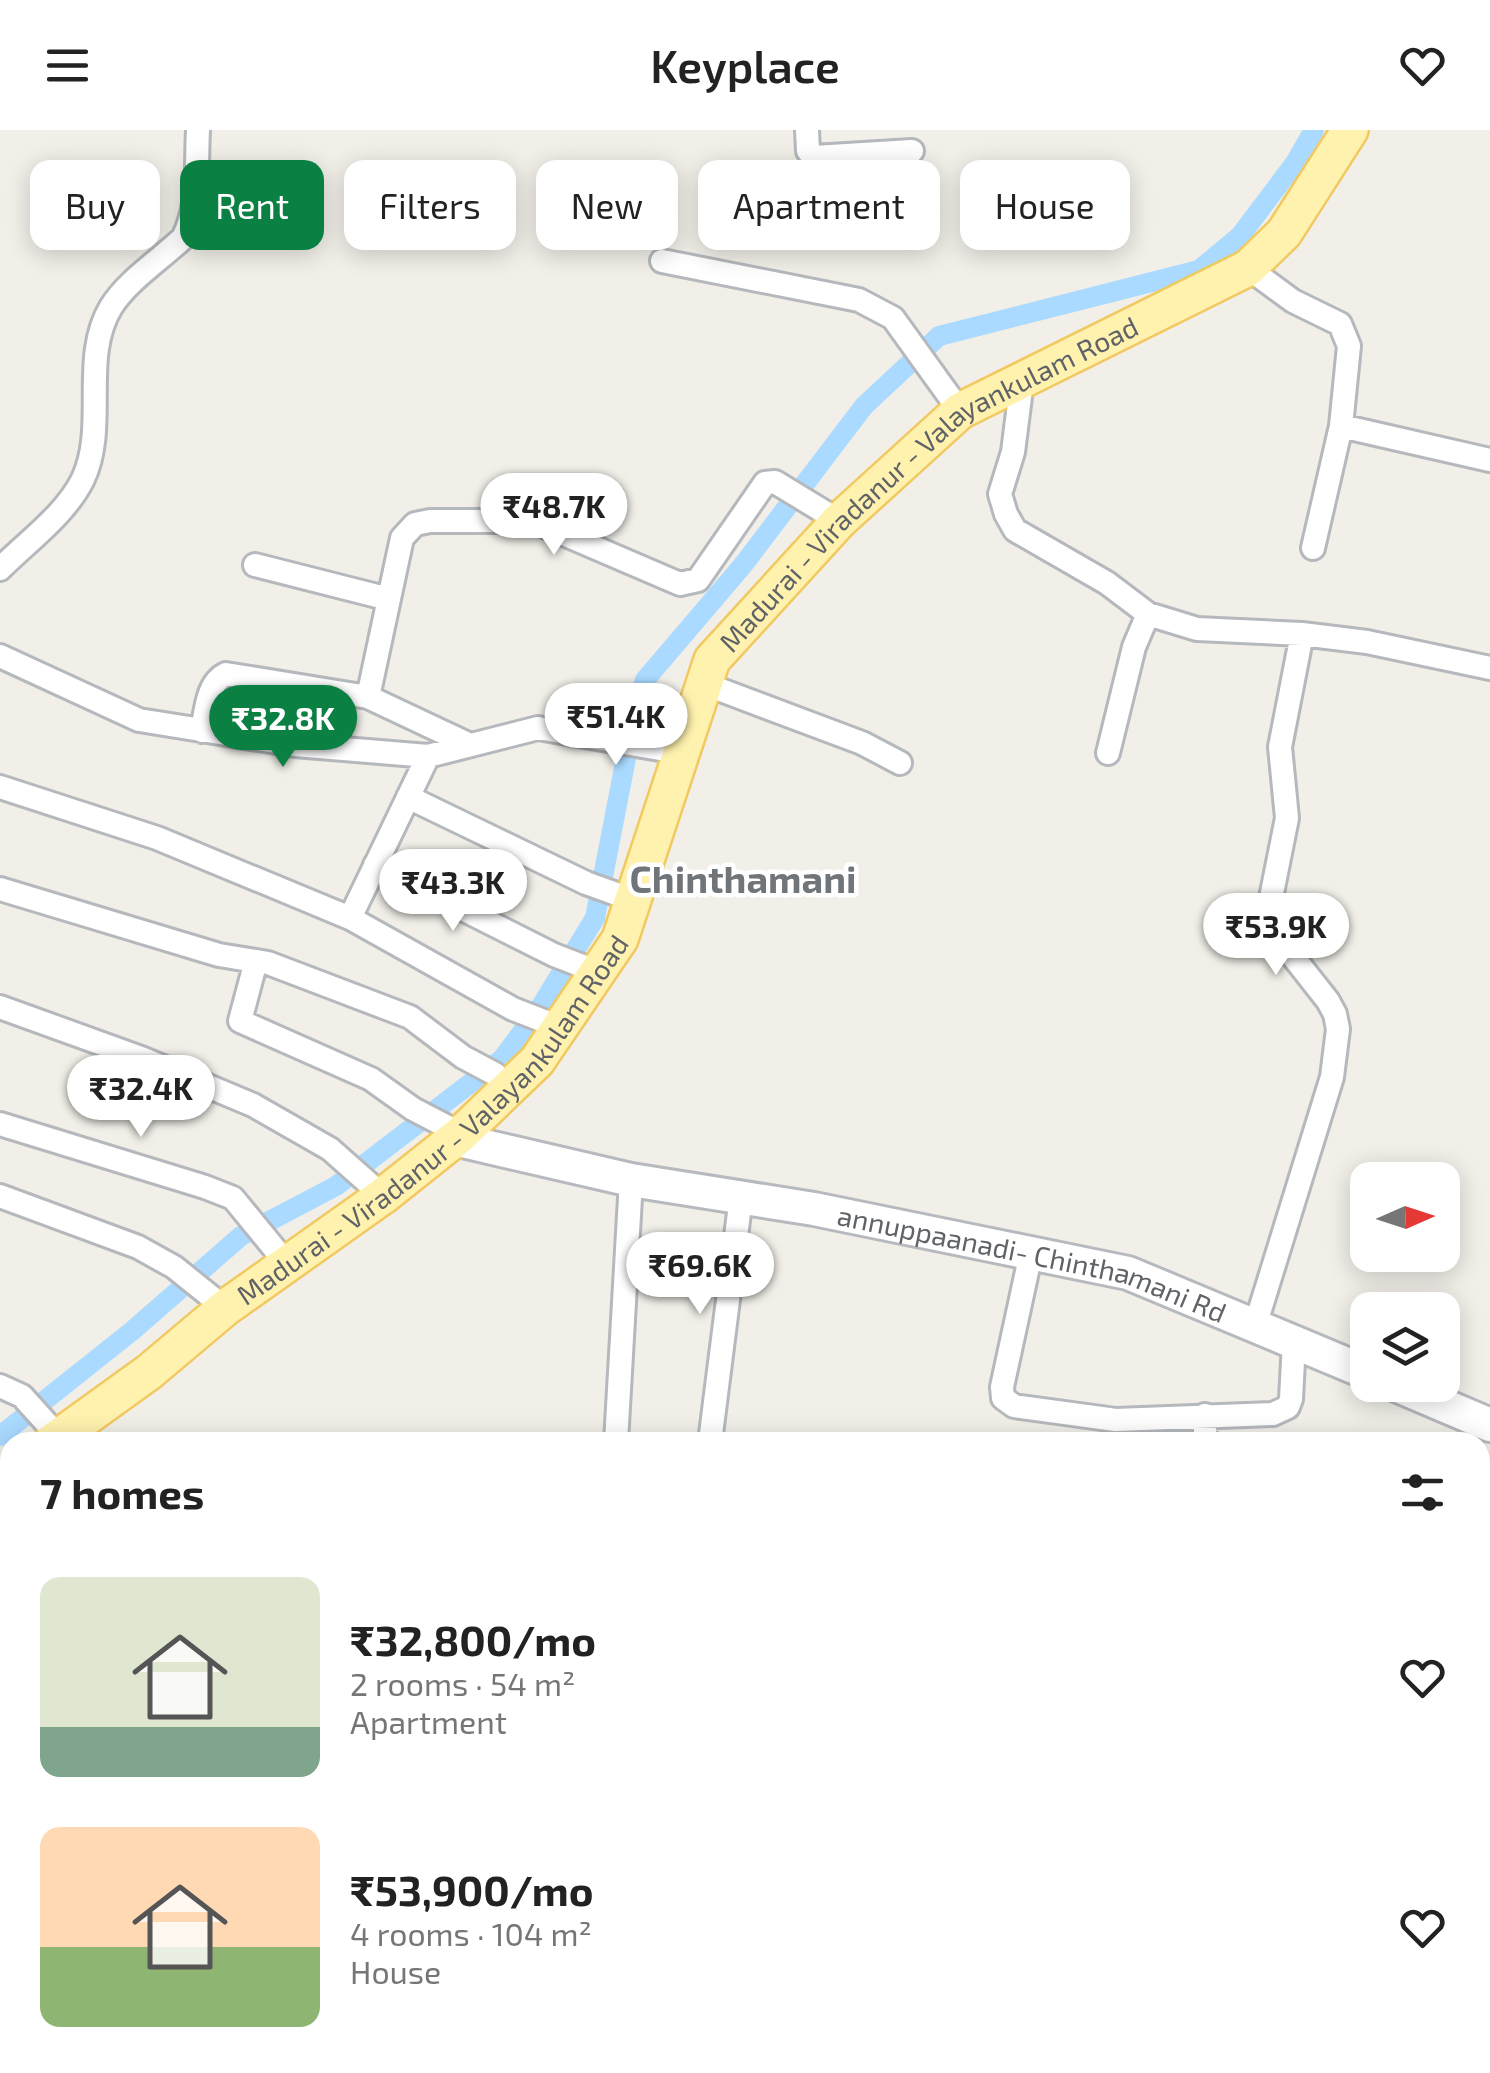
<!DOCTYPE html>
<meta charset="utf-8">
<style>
:root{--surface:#fff;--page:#f6f6f6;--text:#222;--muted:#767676;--accent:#0b8043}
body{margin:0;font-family:"Exo 2",sans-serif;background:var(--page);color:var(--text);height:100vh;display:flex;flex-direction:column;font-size:38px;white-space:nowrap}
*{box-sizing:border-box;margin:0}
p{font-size:32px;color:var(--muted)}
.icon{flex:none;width:55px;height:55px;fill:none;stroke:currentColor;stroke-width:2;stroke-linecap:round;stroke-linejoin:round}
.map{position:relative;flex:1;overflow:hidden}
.details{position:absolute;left:0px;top:1302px;width:1490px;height:642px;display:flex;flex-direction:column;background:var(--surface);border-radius:30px 30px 0 0;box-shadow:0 5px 25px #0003}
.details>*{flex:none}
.guide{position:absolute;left:30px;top:30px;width:1430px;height:90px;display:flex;gap:20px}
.needle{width:65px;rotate:87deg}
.fabs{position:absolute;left:1350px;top:1032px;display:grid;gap:20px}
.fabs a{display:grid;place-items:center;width:110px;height:110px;border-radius:20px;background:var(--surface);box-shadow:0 5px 25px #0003;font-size:50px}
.price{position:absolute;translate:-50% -85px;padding:0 22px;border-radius:35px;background:#fff;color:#222;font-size:32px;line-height:65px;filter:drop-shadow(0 2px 5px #0008)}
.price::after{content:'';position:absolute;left:50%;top:60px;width:30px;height:22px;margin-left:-15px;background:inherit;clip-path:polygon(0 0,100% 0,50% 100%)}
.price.selected{background:var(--accent);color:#fff}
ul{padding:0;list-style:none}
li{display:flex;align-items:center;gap:30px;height:250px;padding:0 40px}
li span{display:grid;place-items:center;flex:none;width:280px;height:200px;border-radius:20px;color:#555}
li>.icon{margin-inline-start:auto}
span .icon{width:120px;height:120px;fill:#fffc;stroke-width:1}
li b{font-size:42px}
h2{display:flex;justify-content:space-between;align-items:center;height:120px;padding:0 40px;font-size:42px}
.tag{padding:0 35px;border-radius:20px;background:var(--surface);box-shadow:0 5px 25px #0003;font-size:35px;line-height:90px}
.tag.selected{background:var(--accent);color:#fff}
header{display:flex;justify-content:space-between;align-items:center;height:130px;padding:0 40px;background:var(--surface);font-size:45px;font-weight:600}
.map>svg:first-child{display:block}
</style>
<header><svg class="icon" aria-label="menu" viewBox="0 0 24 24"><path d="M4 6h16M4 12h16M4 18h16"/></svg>Keyplace<svg class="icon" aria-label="heart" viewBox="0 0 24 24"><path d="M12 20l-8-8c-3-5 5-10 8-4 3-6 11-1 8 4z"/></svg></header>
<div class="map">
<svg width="1490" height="1943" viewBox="0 0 1490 1943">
<rect width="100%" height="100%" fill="#f1efe8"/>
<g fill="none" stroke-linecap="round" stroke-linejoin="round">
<!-- canal -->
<path stroke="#aadaff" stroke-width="20" d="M 0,1306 L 132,1201 L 241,1106 L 336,1056 L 502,929 L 538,881 L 595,788 L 632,597 L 645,550 L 743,435 L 864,276 L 939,206 L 1199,140 L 1240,106 L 1295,33 L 1314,0"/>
<defs>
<path id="street" d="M 807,0 L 808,21 L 814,27 L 912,21
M 662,131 L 859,170 L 893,188 L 960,281
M 1248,138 L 1293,171 L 1340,194 L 1349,216 L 1341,296 L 1313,418
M 1022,251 L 1013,322 L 1000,364 L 1006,384 L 1015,400 L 1107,453 L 1148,484 L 1197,499 L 1302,504 L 1367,512 L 1490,538
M 1341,296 L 1490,330
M 255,435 L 389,469
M 0,439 C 27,412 66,384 83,349 C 108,296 80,228 111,177 C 127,151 161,129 183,108 C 200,75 196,36 198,0
M 0,526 L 139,590 L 295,615 L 428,626 L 538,598 L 683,623
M 705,554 L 862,613 L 900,633
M 368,567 L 402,408 L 415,394 L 430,391 L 533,391 L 680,454 L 698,450 L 765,353 L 775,352 L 839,391
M 202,601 C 206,581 207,553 226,544 L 368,567 L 470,615
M 1108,623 L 1134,517 L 1148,484
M 428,626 L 350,788 L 513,879 L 562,898
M 0,657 L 157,708 L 350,788
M 408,667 L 586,753 L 633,770
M 375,735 L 554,825 L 598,842
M 0,759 L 219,825 L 268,833 L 410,887 L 463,927 L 495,944 L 510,960
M 256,831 L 240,891 L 371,949 L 413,979 L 461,1004
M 0,877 L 141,928 L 253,975 L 330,1019 L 383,1066
M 0,994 L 205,1057 L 233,1068 L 287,1134
M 0,1066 L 138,1117 L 174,1137 L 225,1178
M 1031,1123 L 1002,1257 L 1003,1268 L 1014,1276 L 1116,1290 L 1273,1284 L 1288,1277 L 1291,1269 L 1294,1212
M 1255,1196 L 1332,947 L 1338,899 L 1335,884 L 1328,871 L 1269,796 L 1269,778 L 1287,688 L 1280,617 L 1302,504
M 0,1256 L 22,1266 L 59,1307
M 1205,1285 L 1205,1312
M 616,1312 L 631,1050
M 710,1312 L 741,1067
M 1480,1540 L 1490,1539
M 1480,1871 L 1490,1875"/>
<g id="secondary">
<path id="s1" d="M 454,1009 L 631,1050 L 814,1079 L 1128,1143 L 1368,1243"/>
<path d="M 1396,1255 L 1490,1295"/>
</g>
<g id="primary">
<path id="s2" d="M 52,1312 L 149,1242 L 225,1178 L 383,1066 L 461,1004 L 537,931 L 620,809 L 712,530 L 839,391 L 960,281 L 1248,138 L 1284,103 L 1350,0"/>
<path d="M 0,1358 L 10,1349"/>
</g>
</defs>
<!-- street casing -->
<use href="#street" stroke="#b5b8bc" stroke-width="28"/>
<!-- secondary casing -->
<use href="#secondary" stroke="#b6babf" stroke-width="38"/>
<!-- primary casing -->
<use href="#primary" stroke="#f2c960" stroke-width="40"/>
<!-- street -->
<use href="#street" stroke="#fff" stroke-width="22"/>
<!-- secondary -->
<use href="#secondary" stroke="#fff" stroke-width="32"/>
<!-- primary -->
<use href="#primary" stroke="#fff2af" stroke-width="35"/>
</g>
<g text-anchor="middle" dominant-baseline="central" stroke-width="9" stroke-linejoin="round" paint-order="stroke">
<!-- street labels -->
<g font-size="28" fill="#5f6368" stroke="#fff">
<text stroke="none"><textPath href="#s2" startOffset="1342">Madurai - Viradanur - Valayankulam Road</textPath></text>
<text stroke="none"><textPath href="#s2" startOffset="502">Madurai - Viradanur - Valayankulam Road</textPath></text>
<text stroke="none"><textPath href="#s1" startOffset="592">annuppaanadi- Chinthamani Rd</textPath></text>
</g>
<!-- district labels -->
<g font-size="38" font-weight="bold" fill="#70757a" stroke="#fff">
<text x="743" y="748">Chinthamani</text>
</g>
</g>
</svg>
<div class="fabs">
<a><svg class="needle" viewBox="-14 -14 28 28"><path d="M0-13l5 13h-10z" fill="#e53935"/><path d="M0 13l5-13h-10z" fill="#767676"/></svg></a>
<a><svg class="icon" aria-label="layers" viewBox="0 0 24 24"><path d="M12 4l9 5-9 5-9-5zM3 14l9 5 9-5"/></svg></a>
</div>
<b class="price" style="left:554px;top:428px">₹48.7K</b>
<b class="price" style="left:616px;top:638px">₹51.4K</b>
<b class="price selected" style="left:283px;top:640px">₹32.8K</b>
<b class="price" style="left:453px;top:804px">₹43.3K</b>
<b class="price" style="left:1276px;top:848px">₹53.9K</b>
<b class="price" style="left:141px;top:1010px">₹32.4K</b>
<b class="price" style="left:700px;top:1187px">₹69.6K</b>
<div class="guide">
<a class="tag">Buy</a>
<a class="tag selected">Rent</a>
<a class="tag">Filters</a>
<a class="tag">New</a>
<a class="tag">Apartment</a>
<a class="tag">House</a>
</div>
<section class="details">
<h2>7 homes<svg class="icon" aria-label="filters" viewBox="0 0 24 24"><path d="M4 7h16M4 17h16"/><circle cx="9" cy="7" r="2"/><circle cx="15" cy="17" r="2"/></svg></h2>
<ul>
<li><span style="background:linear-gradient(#dfe7d0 75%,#7fa58c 0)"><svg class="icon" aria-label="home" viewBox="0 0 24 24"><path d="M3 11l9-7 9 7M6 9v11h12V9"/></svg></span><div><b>₹32,800/mo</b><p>2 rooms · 54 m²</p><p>Apartment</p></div><svg class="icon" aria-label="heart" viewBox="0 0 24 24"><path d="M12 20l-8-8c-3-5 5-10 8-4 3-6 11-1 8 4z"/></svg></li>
<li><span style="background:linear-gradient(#ffd9b3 60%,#8fb573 0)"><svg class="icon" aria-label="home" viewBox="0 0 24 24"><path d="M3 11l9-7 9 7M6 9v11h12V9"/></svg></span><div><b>₹53,900/mo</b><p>4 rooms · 104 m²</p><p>House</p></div><svg class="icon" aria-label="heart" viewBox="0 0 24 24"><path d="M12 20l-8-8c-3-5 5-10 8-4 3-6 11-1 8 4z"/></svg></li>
</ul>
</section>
</div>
